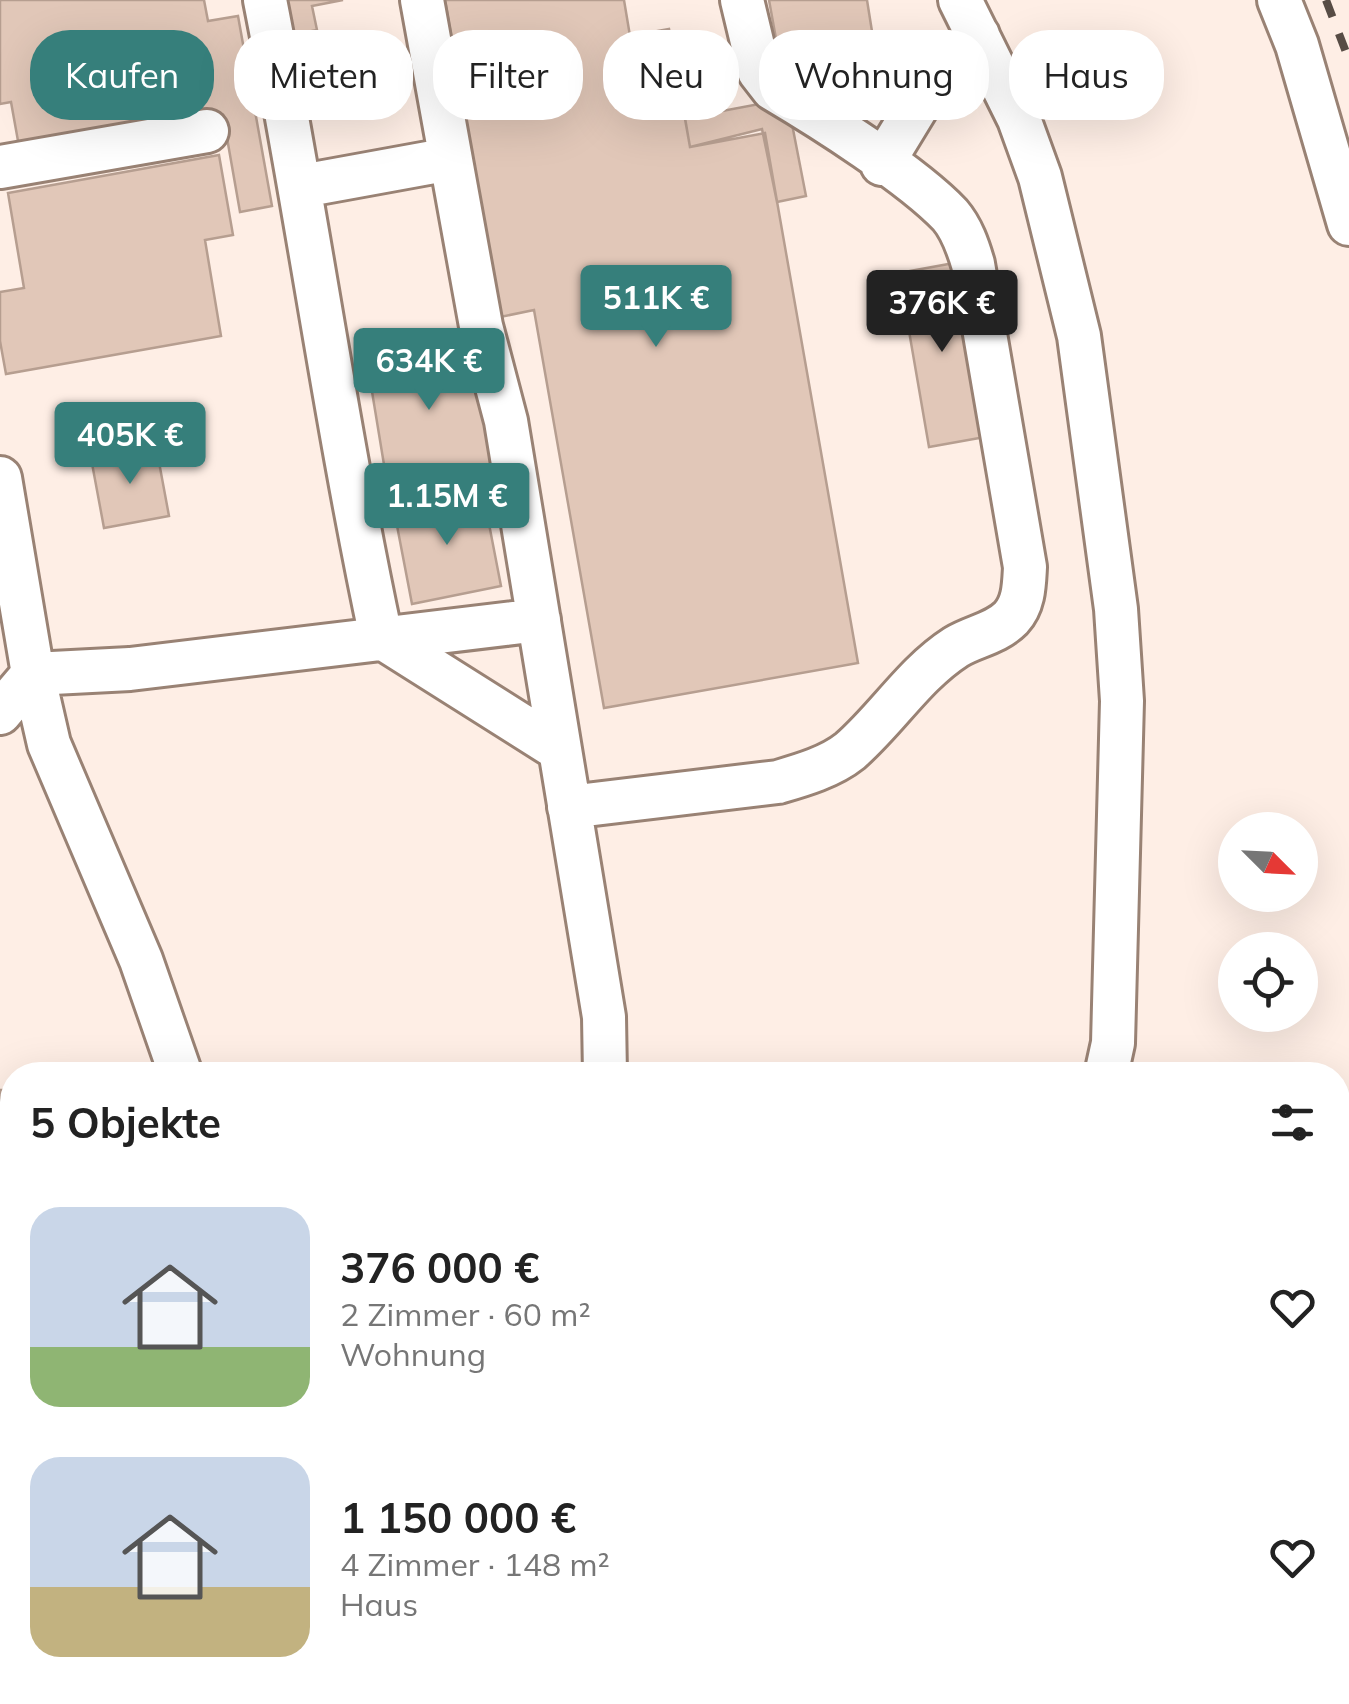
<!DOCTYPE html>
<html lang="de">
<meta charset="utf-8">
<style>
:root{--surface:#fff;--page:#f6f6f6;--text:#222;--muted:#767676;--accent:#367f7b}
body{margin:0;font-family:Mulish,sans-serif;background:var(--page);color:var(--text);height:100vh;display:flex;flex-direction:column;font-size:38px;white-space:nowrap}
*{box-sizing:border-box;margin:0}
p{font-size:32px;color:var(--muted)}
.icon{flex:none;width:55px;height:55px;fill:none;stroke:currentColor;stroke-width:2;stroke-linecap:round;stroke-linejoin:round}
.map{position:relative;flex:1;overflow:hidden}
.details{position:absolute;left:0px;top:1062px;width:1350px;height:642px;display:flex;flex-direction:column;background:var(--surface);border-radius:40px 40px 0 0;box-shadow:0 10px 40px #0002}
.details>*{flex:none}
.top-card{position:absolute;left:30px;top:30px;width:1290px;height:90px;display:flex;gap:20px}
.needle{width:65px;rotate:114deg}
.buttons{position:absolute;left:1218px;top:812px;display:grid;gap:20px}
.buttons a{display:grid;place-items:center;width:100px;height:100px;border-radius:50%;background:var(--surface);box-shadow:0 10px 40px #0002;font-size:50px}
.price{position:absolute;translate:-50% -85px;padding:0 22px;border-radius:10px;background:var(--accent);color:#fff;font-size:32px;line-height:65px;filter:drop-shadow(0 2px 5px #0008)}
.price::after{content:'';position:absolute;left:50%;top:60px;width:30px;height:22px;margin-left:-15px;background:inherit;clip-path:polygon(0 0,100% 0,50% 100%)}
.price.current{background:#222;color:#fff}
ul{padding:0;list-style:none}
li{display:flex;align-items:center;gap:30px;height:250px;padding:0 30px}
li span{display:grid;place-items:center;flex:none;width:280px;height:200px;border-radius:30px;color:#555}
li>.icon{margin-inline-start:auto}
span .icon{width:120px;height:120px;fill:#fffc;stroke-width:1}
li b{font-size:42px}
h2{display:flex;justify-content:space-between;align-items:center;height:120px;padding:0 30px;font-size:42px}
.chip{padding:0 35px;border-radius:40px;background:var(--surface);box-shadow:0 10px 40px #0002;font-size:35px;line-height:90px}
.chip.current{background:var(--accent);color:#fff}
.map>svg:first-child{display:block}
</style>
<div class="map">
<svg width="1349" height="1704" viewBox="0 0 1349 1704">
<rect width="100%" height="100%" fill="#feeee5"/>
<!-- building -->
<path fill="#e1c7b8" stroke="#b69e90" stroke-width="2.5" d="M 0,0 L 204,0 L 208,21 L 238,16 L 272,206 L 240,212 L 223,115 L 20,152 L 11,102 L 0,104 Z
M 286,0 L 343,0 L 312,6 L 317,30 L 292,35 Z
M 445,0 L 624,0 L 630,36 L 669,29 L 690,147 L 765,133 L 858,663 L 604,708 L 534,310 L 500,317 Z
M 769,0 L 867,0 L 874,44 L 780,61 Z
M 759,104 L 792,124 L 806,196 L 777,202 L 762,129 L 690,147 L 685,118 Z
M 219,155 L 233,235 L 205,240 L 221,336 L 6,374 L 0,341 L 0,292 L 24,288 L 8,193 Z
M 954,263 L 985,437 L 929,447 L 899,273 Z
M 470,338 L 492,471 L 388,489 L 366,355 Z
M 156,446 L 169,516 L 104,528 L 91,458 Z
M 483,493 L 501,586 L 412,604 L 394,510 Z
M 0,1090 L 12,1090 L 12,1134 L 6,1134 L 6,1159 L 0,1159 Z"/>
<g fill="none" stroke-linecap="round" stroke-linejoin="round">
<defs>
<path id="minor" d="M 265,0 C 307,212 336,426 381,637 L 560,750
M 422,0 L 481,326 L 506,421 L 604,1017 L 605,1075
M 960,0 L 1019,119 L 1040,177 L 1079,336 L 1116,609 L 1122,701 L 1113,1043 L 1106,1075
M 1279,0 L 1297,45 L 1349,224
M 882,164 L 921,100 L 978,35
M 0,167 L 207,131
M 302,186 L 450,159
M 0,478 L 33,674 L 130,669 L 539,620
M 33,674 L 49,744 L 141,960 L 181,1075
M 0,713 L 33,674
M 569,807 L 778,782 C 802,775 830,767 850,751 C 887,719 914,674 956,647 C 974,636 995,634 1011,618 C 1024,604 1024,585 1025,567 L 973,264 C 968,247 962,229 950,215 C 912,175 822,118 773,89 L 759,71 L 742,0
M 129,1704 L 130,1692"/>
<path id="major" d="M 0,1680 L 12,1681
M 1338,1687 L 1349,1687"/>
</defs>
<!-- minor casing -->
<use href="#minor" stroke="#998274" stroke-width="48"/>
<!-- major casing -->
<use href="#major" stroke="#998274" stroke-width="60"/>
<!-- minor -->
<use href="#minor" stroke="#fff" stroke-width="42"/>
<!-- major -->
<use href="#major" stroke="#fff" stroke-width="55"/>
<!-- rail -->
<path stroke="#574c45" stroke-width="8" stroke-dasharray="18 18" stroke-linecap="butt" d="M 1326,0 L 1349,60
M 1338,1489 L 1349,1496
M 1338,1513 L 1349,1519"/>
</g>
</svg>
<div class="buttons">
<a><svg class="needle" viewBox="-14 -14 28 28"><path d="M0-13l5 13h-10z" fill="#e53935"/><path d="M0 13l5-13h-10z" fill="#767676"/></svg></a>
<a><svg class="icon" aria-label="locate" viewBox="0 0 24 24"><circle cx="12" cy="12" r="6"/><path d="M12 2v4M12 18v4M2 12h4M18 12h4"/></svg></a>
</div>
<b class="price" style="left:656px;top:350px">511K €</b>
<b class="price current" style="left:942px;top:355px">376K €</b>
<b class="price" style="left:429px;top:413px">634K €</b>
<b class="price" style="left:130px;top:487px">405K €</b>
<b class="price" style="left:447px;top:548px">1.15M €</b>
<div class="top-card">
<a class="chip current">Kaufen</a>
<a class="chip">Mieten</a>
<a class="chip">Filter</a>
<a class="chip">Neu</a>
<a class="chip">Wohnung</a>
<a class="chip">Haus</a>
</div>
<section class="details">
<h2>5 Objekte<svg class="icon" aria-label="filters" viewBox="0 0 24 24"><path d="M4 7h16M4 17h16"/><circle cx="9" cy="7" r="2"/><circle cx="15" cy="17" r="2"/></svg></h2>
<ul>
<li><span style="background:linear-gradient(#c9d6e8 70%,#8fb573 0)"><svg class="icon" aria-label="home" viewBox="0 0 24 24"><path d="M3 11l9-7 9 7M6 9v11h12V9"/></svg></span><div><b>376 000 €</b><p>2 Zimmer · 60 m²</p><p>Wohnung</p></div><svg class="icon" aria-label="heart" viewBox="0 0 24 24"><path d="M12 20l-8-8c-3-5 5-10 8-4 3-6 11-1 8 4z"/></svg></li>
<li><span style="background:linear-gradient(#c9d6e8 65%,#c2b280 0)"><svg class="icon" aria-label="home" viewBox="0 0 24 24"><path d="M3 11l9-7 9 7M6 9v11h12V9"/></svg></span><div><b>1 150 000 €</b><p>4 Zimmer · 148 m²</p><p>Haus</p></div><svg class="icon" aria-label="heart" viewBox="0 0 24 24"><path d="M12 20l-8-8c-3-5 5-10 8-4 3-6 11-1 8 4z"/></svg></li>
</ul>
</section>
</div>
